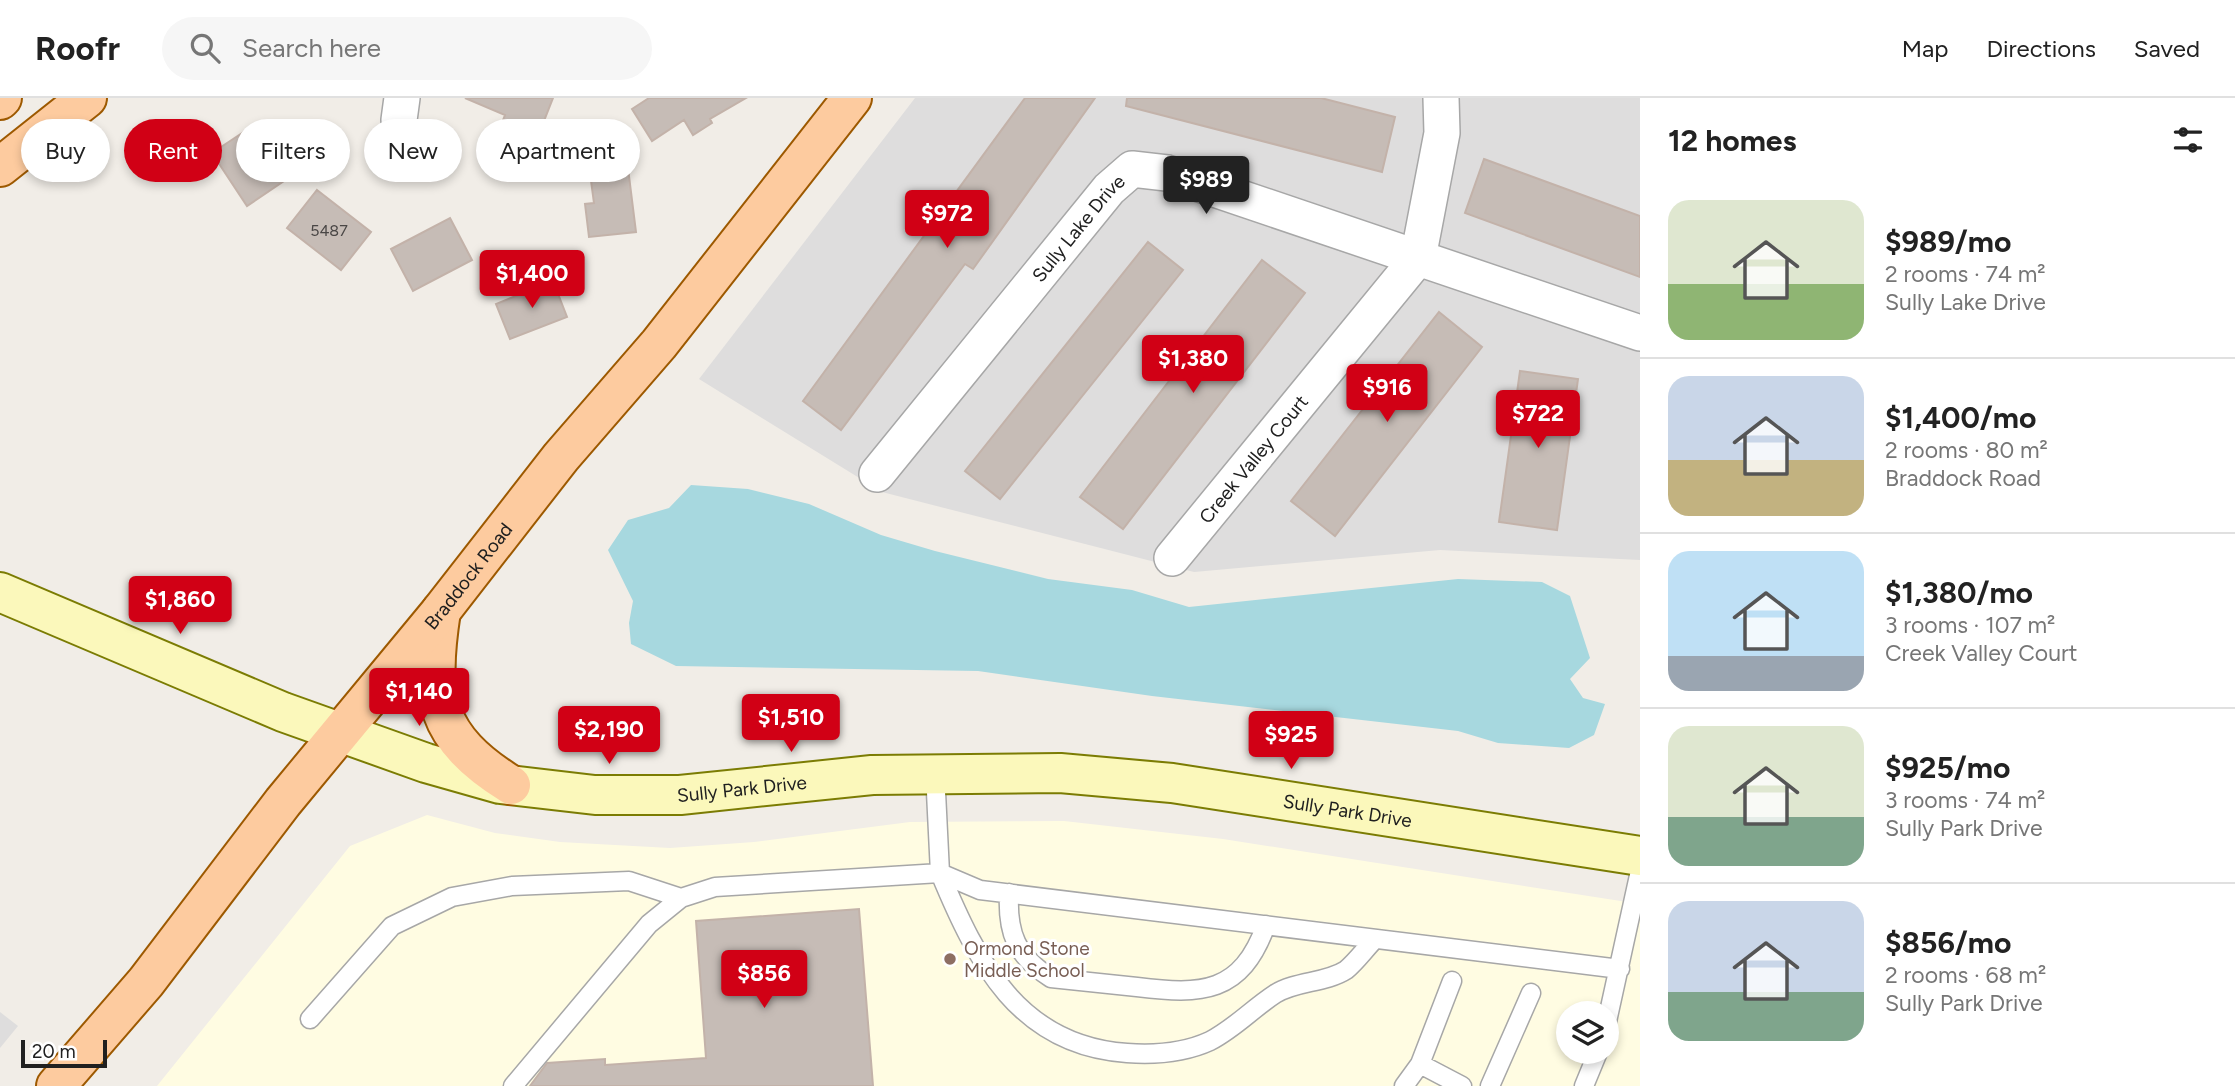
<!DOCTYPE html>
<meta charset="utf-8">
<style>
:root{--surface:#fff;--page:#f6f6f6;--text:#222;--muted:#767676;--line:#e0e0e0;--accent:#d10015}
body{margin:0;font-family:Figtree,sans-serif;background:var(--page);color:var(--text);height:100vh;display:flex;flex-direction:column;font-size:26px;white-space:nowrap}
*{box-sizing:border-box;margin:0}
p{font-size:23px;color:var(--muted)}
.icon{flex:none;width:38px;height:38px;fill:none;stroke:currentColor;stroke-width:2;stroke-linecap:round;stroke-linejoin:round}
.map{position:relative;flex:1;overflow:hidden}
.sheet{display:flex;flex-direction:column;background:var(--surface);width:595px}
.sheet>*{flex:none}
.top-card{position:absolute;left:21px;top:21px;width:665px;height:63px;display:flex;gap:14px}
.controls{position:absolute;left:1556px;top:903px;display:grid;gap:14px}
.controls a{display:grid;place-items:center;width:63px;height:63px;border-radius:50%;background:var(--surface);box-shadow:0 4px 10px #0003;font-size:35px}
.scale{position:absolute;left:21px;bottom:18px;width:86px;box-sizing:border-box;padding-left:7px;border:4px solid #202020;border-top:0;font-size:19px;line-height:24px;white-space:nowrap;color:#202020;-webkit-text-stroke:5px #fff;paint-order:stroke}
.price{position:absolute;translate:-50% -60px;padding:0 16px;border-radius:7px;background:var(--accent);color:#fff;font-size:23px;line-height:46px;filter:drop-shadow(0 2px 4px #0008)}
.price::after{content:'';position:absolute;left:50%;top:42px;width:21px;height:16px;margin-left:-10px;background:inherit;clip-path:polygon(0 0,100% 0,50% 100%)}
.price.on{background:#222;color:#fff}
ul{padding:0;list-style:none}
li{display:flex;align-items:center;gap:21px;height:175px;padding:0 28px}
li+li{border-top:2px solid var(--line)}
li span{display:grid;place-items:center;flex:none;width:196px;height:140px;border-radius:21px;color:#555}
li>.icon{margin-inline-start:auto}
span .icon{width:84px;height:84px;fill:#fffc;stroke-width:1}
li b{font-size:30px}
h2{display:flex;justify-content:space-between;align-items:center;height:84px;padding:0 28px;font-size:30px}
.chip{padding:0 24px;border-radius:32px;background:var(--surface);box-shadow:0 4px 10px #0003;font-size:24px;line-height:63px}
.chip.on{background:var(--accent);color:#fff}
header{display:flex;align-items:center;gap:42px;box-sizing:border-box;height:98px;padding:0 35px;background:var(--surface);border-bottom:2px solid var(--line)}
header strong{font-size:33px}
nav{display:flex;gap:38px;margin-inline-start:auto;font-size:24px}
.search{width:490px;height:63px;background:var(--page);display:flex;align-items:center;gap:18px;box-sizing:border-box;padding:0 24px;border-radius:38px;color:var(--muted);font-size:26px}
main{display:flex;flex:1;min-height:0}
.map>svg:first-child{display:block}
</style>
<header>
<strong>Roofr</strong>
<div class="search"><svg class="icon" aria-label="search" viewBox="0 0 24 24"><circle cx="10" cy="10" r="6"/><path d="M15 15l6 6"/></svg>Search here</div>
<nav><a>Map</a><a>Directions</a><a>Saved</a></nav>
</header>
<main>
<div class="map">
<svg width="1640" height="988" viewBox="0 0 1640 988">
<rect width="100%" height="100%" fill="#f1ede7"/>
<!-- residential -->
<path fill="#dedddd" d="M 915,0 L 1640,0 L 1640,462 L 1440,452 L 1194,474 L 882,394 L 699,281 Z
M 0,914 L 18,928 L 0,950 Z"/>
<!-- education -->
<path fill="#fffce2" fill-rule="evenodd" d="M 427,717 L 495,735 L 560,744 L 670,750 L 754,744 L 910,724 L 1064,723 L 1223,741 L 1640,806 L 1640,988 L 157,988 L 350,748 ZM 1568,915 L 1606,915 L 1606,954 L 1568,954 Z"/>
<!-- water -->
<path fill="#a7d8df" d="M 691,387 L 748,391 L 809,406 L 881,437 L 935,453 L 1048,481 L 1132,492 L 1189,509 L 1458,481 L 1542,484 L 1570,498 L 1590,560 L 1570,581 L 1583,600 L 1605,606 L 1594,637 L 1569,650 L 1498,645 L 1458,633 L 1152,598 L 978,573 L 676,568 L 631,546 L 629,525 L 633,503 L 608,452 L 628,422 L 669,410 Z"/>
<!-- building -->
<path fill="#c6bcb6" stroke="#c3b2a9" stroke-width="2" d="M 465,0 L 553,0 L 529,61 L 493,47 L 505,17 Z
M 649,0 L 746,0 L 710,21 L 712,25 L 693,37 L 684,22 L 652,43 L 632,11 Z
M 1025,0 L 1095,0 L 973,171 L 965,166 L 841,332 L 803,303 Z
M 1127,0 L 1321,0 L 1395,19 L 1382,74 L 1126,8 Z
M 253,28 L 287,81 L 247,108 L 212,55 Z
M 1484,61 L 1640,118 L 1640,179 L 1465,115 Z
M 628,70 L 636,134 L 589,139 L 585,106 L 594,105 L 590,75 Z
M 317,92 L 371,134 L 341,172 L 287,130 Z
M 450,120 L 472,162 L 413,193 L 391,151 Z
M 1148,144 L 1183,172 L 1000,401 L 965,373 Z
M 1262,162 L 1305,195 L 1123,431 L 1080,399 Z
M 553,183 L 567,219 L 510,241 L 496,206 Z
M 1439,214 L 1482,249 L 1335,438 L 1291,403 Z
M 1520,273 L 1578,281 L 1557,432 L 1499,424 Z
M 859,811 L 873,988 L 530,988 L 547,965 L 605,961 L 605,967 L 706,960 L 696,823 Z"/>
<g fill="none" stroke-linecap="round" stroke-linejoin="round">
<defs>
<path id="lane" d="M 1009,795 C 1007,835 1016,858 1051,880 C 1080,883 1109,886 1137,889 C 1202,897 1241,896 1266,827
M 1375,841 C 1366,850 1356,864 1346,872 C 1326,885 1295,883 1275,896 C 1252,911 1235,930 1210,943 C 1184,955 1155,957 1127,955 C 1019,948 977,864 940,775 L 980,792 L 1620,871
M 1452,883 L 1420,966 L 1462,988
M 310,921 L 392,828 L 452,799 L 512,788 L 629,783 L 681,800
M 1606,928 L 1640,773
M 513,988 L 649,826 L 681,800 L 715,789 L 940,775 L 935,674
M 1404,988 L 1420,966
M 1490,988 L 1531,895
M 1584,988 L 1598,954"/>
<g id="street">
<path d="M 399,22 L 402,0"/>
<path id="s1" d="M 877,376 L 1109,91 L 1132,71 L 1167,75 L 1640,235"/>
<path id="s2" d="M 1172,460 L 1418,160 L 1442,35 L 1441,0"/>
</g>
<g id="secondary">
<path id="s3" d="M 0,494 L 283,614 L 426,665 L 500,686 L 595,697 L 680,697 L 872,677 L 1060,675 L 1172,685 L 1640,758"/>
</g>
<g id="primary">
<path d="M 0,2 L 2,0"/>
<path d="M 0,69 L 87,0"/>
<path d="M 441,513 C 428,598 434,639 511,687"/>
<path id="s4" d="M 56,988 L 146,884 L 283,704 L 441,513 L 561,359 L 659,246 L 852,0"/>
</g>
</defs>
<!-- lane casing -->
<use href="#lane" stroke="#a7a7a7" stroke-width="21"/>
<!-- street casing -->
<use href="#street" stroke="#a7a7a7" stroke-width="38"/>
<!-- secondary casing -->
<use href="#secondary" stroke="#7b7c03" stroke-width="42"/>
<!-- primary casing -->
<use href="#primary" stroke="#9d5900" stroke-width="42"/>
<!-- lane -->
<use href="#lane" stroke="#fff" stroke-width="18"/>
<!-- street -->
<use href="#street" stroke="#fff" stroke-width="35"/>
<!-- secondary -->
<use href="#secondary" stroke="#fbf8bb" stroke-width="38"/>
<!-- primary -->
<use href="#primary" stroke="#fdcb9f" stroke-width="38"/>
</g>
<!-- markers -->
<circle fill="#8d6e63" stroke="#fff" stroke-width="2.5" cx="950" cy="861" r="7"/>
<g text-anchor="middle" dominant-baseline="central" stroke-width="6" stroke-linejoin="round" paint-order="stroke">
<!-- number labels -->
<g font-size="16" fill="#4a4746">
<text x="329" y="132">5487</text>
</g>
<!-- street labels -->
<g font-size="19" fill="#202020" stroke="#fff">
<text stroke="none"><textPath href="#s1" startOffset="318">Sully Lake Drive</textPath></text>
<text stroke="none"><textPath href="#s2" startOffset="128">Creek Valley Court</textPath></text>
<text stroke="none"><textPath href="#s4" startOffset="656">Braddock Road</textPath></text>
<text stroke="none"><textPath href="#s3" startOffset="779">Sully Park Drive</textPath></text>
<text stroke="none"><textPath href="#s3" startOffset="1388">Sully Park Drive</textPath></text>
</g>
<!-- education labels -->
<g font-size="19" fill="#785e54" stroke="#fff" text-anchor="start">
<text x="964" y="850">Ormond Stone<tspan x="964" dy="22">Middle School</tspan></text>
</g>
</g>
</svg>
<div class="controls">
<a><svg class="icon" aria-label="layers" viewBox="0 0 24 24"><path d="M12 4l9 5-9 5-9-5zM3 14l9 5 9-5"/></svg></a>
</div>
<div class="scale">20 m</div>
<b class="price on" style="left:1206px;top:118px">$989</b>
<b class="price" style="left:947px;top:152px">$972</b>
<b class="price" style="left:532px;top:212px">$1,400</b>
<b class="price" style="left:1193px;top:297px">$1,380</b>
<b class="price" style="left:1387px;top:326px">$916</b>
<b class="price" style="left:1538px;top:352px">$722</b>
<b class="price" style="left:180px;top:538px">$1,860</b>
<b class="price" style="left:419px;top:630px">$1,140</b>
<b class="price" style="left:791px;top:656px">$1,510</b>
<b class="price" style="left:609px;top:668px">$2,190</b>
<b class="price" style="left:1291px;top:673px">$925</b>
<b class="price" style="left:764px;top:912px">$856</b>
<div class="top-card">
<a class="chip">Buy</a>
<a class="chip on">Rent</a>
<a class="chip">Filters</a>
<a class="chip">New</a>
<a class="chip">Apartment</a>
</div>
</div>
<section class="sheet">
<h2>12 homes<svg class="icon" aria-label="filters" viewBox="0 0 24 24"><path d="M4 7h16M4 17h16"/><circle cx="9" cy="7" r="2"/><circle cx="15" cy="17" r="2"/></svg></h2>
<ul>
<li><span style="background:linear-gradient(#dfe7d0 60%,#8fb573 0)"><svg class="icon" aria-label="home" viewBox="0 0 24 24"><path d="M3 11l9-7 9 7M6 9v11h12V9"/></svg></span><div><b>$989/mo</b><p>2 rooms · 74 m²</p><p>Sully Lake Drive</p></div></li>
<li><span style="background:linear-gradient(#c9d6e8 60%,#c2b280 0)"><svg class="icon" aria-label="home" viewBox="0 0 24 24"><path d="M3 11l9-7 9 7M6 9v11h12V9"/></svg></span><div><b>$1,400/mo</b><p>2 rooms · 80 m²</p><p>Braddock Road</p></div></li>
<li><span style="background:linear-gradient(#bfe0f5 75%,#9aa5b1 0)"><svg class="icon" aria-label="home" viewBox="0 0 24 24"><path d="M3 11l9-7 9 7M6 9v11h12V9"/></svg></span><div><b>$1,380/mo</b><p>3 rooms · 107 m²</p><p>Creek Valley Court</p></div></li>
<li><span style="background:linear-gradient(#dfe7d0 65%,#7fa58c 0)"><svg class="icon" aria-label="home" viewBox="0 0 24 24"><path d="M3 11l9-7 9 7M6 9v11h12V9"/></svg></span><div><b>$925/mo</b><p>3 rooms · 74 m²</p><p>Sully Park Drive</p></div></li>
<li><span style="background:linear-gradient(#c9d6e8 65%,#7fa58c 0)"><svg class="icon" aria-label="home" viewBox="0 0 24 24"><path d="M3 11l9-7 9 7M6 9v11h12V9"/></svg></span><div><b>$856/mo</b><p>2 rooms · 68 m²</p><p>Sully Park Drive</p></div></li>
</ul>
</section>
</main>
